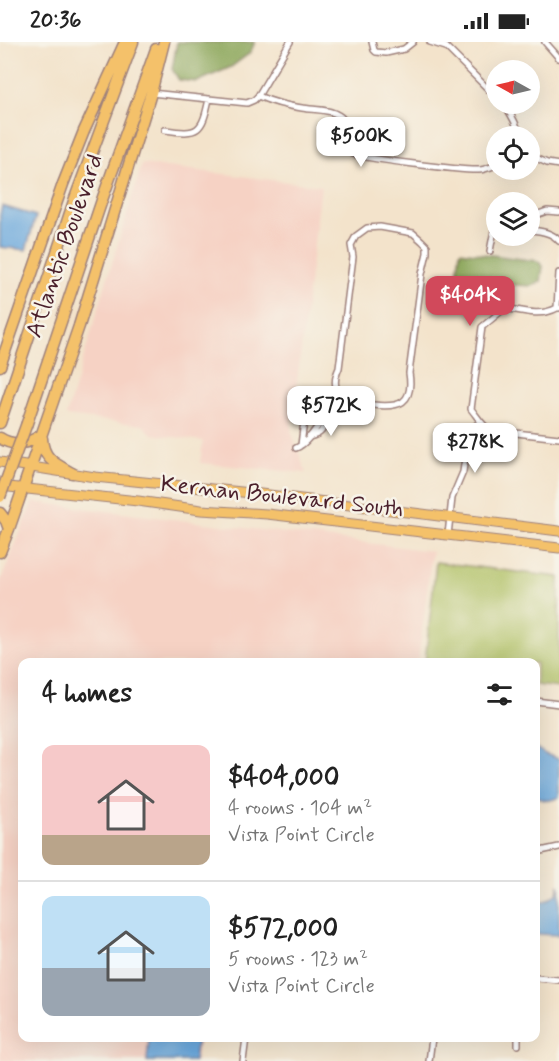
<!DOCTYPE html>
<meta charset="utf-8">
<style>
:root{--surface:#fff;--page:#f6f6f6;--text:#222;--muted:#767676;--line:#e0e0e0;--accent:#d1495b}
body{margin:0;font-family:Mynerve,sans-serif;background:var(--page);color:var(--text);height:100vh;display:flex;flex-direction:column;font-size:22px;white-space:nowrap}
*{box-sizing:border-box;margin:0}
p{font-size:20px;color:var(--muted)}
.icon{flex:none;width:33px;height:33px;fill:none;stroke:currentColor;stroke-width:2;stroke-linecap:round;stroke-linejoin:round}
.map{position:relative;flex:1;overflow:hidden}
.drawer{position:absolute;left:18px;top:616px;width:522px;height:384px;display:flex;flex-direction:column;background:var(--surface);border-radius:12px;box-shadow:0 6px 24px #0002}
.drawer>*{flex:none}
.needle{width:39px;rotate:278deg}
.fabs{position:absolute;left:486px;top:18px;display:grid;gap:12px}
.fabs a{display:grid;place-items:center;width:54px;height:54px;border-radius:50%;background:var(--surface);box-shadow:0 6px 24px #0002;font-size:30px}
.price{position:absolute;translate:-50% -51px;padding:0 14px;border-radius:12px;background:#fff;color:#222;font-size:20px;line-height:39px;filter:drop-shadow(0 2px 3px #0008)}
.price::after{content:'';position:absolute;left:50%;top:36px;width:18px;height:14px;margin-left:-9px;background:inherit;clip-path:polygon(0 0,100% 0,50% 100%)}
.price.selected{background:var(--accent);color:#fff}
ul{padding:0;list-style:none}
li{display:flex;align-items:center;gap:18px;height:150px;padding:0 24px}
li+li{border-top:2px solid var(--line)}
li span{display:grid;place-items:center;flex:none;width:168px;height:120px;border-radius:12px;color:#555}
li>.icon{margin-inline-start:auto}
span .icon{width:72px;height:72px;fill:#fffc;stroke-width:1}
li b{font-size:26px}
h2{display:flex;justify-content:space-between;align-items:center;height:72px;padding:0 24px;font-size:26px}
.status{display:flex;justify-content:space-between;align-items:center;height:42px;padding:0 30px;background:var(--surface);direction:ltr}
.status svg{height:16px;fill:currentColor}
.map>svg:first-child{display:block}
</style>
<div class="status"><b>20:36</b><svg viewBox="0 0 49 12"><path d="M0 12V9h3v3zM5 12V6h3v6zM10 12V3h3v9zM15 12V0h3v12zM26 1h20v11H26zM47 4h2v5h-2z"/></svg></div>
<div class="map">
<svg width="559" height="1019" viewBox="0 0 559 1019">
<rect width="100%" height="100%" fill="#f7f3e8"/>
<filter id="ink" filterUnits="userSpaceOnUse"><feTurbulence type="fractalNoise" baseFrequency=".0167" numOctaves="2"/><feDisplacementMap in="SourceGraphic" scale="12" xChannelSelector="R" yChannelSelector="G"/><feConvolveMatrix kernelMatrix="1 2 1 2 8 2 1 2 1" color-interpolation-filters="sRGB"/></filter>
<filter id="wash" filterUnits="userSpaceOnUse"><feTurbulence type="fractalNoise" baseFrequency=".008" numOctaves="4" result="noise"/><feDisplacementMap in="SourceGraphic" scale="24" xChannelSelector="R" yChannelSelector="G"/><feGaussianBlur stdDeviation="1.35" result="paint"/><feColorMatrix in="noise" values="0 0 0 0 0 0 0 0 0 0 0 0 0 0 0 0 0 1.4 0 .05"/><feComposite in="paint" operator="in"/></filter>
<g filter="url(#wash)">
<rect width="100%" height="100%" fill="#f3e3cb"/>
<!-- built -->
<path fill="#f6d2c4" d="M 142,122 L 321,144 L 291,389 L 306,431 L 200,421 L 203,399 L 152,392 L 143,383 L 66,374 Z
M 33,460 L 432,509 L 418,621 L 22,621 L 22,996 L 199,996 L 196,1019 L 0,1019 L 0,540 Z"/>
<!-- green -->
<path fill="#afc064" stroke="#7c7048" stroke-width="1.5" d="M 436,520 L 559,535 L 559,646 L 536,643 L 536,621 L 425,621 Z"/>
<!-- forest -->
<path fill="#8ba65a" stroke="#6a6242" stroke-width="1.5" d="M 177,0 L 255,0 L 250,11 L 231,25 L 197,40 L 179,38 L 172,27 Z
M 460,209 L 538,219 L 543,224 L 541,239 L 532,244 L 475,241 L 455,251 Z"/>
<!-- water -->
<path fill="#6ba8dd" stroke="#5a6484" stroke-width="1.5" d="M 2,164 L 36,174 L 26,208 L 0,205 L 0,173 Z
M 536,706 L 545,712 L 559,717 L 559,755 C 548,760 546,759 536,755 Z
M 559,842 L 559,893 L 536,892 L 536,863 L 547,858 L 557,851 Z
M 149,996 L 197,996 L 194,1019 L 147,1019 Z"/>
</g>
<g filter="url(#ink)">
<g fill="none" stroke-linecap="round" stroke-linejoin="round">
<defs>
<path id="street" d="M 372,0 L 374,8 L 376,10 L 386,11 L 404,7 L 413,0
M 430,0 L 446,5 L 496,55
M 545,0 L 559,16
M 151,51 L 247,61 L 254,58 L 258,54 L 290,0
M 258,54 C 272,60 287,64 302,66 C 314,68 329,67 338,73 C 353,82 342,99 351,111 C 356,116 466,129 479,128 C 484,128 491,125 496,123
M 503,62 C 512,71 516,83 521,94
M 165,88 C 199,93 202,90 209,57
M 530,113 L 547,121 L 559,123
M 530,175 L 547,169 L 559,170
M 530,188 C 540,189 552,190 559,199
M 490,209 L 494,188 L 496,186
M 557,266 L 559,231
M 559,266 L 557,266 C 541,275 522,269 505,266 L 482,285 L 471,367 C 477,374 482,384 490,388 L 559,396
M 309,395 C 321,392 325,389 323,376
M 301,403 L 304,379 L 309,373 L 316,370 L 324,364 L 332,363
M 296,406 C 313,399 325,368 340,355 C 334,344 334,337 339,326 L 353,215 L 351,203 L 356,194 L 367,186 L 380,185 L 413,191 L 422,199 L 427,204 L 427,211 L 422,232 L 409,331 C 414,362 399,366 373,363 C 361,362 351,360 340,355
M 448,493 L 452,456 L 463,430 L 468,394 L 474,385 L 480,380
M 536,659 L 559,662
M 536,810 L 559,805
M 536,936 L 559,938
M 518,996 L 518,1003
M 243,1019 L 246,996
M 429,1019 L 432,996"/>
<path id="primary" d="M 0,420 L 95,435 L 261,452 L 559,489
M 0,444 L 138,459 L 201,468 L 267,472 L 559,506"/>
<path id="highway" d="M 0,324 L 63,142 L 84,89 L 125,0
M 0,381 L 74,159 L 133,0
M 27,381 L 102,158 L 156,7
M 0,396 C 14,405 28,402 41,393
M 42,396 C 43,417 55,422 72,431
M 0,471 L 6,479 L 9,487
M 0,510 L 9,487 L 79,284 L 151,51 L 164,0"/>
</defs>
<!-- street casing -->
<use href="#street" stroke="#9e817b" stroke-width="8"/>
<!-- primary casing -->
<use href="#primary" stroke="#9e817b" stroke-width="11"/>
<!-- highway casing -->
<use href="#highway" stroke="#9e817b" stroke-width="13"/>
<!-- street -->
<use href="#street" stroke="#fff" stroke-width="5"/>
<!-- primary -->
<use href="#primary" stroke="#f4c16b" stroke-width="9"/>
<!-- highway -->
<use href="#highway" stroke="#f4c16b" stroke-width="10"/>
<defs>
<path id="highway-bridge" d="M 0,455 L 27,381"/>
</defs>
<!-- highway-bridge casing -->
<use href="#highway-bridge" stroke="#9e817b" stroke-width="13" stroke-linecap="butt"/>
<!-- highway-bridge -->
<use href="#highway-bridge" stroke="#f4c16b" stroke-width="10"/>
</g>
</g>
<g text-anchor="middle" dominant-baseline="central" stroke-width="5" stroke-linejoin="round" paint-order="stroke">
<!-- street labels -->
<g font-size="24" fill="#4a1f2b" stroke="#f7f3e8">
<text transform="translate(65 204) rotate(-71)">Atlantic Boulevard</text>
<text transform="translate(282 455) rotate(6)">Kernan Boulevard South</text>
</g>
</g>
</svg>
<div class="fabs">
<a><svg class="needle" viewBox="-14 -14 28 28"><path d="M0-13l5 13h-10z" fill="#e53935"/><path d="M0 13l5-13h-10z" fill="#767676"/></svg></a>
<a><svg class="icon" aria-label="locate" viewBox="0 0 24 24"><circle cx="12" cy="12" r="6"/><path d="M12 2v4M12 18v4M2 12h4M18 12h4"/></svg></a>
<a><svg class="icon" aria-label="layers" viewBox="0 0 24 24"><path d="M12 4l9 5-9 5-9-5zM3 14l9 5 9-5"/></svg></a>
</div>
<b class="price" style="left:361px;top:126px">$500K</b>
<b class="price selected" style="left:470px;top:285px">$404K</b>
<b class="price" style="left:331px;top:395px">$572K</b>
<b class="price" style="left:475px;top:432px">$278K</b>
<section class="drawer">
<h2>4 homes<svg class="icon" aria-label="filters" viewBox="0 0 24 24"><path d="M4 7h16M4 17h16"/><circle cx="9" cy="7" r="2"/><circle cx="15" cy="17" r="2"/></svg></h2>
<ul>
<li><span style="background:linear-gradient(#f6c9c9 75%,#b9a48a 0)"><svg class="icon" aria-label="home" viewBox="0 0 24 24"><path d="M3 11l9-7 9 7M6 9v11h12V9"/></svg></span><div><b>$404,000</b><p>4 rooms · 104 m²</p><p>Vista Point Circle</p></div></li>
<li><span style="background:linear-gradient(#bfe0f5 60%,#9aa5b1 0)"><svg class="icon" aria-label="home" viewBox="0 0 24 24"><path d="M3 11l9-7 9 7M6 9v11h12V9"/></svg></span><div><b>$572,000</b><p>5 rooms · 123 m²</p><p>Vista Point Circle</p></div></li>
</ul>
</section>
</div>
